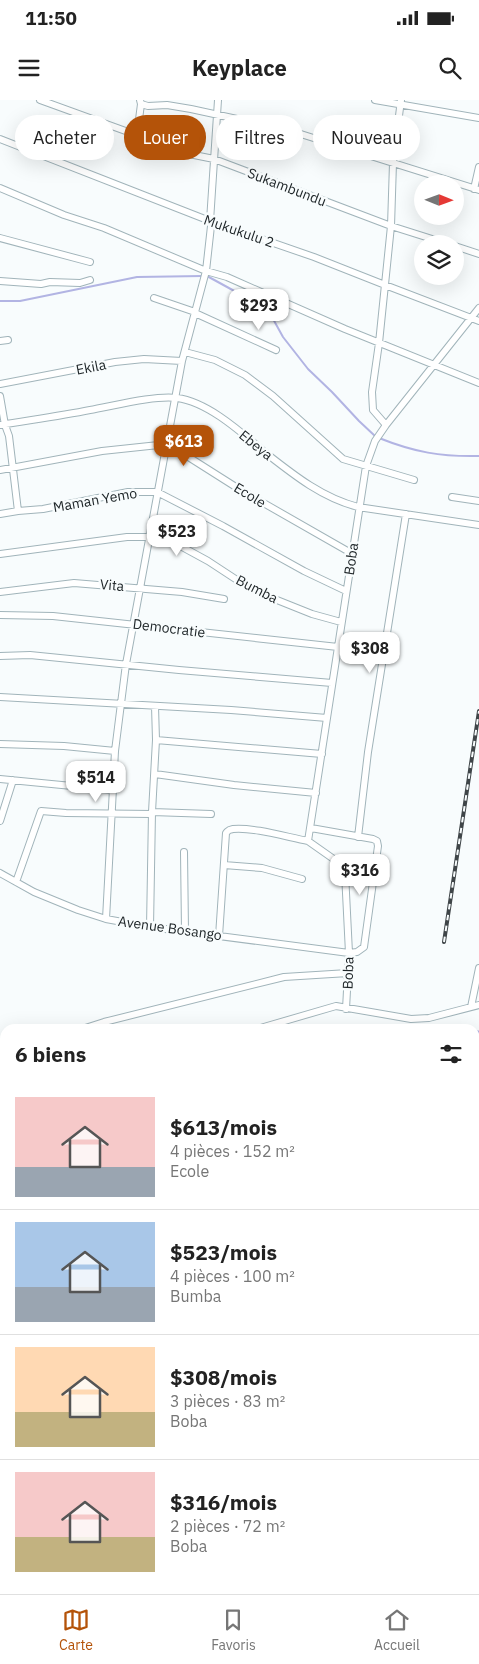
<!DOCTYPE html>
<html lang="fr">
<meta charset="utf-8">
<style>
:root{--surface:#fff;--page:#f2f2f2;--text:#222;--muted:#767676;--line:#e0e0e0;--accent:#b45309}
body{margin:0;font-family:"IBM Plex Sans",sans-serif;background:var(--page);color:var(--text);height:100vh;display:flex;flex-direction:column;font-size:19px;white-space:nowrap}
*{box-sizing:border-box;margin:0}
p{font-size:16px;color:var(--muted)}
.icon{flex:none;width:28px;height:28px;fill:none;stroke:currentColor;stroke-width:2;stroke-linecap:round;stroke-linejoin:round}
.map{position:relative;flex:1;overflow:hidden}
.details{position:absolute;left:0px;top:924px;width:480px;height:571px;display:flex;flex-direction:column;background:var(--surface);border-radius:15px 15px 0 0;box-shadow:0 5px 20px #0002}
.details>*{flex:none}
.banner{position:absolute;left:15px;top:15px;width:450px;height:45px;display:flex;gap:10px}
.needle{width:32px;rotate:91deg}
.tools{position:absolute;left:414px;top:75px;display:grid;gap:10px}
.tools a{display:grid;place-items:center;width:50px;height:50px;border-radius:50%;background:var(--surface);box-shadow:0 5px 20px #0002;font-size:25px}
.price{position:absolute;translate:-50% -42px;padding:0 11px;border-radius:10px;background:#fff;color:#222;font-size:16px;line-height:32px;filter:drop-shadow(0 1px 2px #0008)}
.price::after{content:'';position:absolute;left:50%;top:30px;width:15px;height:11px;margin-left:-8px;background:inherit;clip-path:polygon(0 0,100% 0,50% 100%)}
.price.active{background:var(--accent);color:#fff}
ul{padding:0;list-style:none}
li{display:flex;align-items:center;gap:15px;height:125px;padding:0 15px}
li+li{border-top:1px solid var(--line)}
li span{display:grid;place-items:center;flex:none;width:140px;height:100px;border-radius:0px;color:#555}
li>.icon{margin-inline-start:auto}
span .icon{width:60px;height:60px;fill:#fffc;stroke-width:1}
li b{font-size:21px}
h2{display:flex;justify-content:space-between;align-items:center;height:60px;padding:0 15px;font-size:21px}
.tag{padding:0 18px;border-radius:22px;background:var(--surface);box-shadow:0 5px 20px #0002;font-size:18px;line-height:45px}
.tag.active{background:var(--accent);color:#fff}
.status{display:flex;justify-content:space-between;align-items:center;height:35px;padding:0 25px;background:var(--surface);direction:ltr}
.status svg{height:14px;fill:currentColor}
header{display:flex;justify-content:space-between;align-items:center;height:65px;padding:0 15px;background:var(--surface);font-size:22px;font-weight:700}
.menu{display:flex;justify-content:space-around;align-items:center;height:70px;border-top:1px solid var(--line);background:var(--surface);font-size:14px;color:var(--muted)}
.menu a{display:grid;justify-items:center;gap:2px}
.menu .active{color:var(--accent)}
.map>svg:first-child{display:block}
</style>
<div class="status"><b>11:50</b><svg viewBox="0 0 49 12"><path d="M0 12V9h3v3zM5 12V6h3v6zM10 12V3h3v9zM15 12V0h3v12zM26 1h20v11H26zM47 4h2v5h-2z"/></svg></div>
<header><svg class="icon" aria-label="menu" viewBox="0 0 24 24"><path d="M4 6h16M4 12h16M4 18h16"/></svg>Keyplace<svg class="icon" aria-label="search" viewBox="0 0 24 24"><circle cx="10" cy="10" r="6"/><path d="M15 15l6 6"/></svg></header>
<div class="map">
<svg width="479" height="1494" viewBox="0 0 479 1494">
<rect width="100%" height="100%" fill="#f8fcfd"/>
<!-- green -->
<path fill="#d3f4de" d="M 479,983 L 479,1494 L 0,1494 L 0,1086 L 5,1088 L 5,1490 L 475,1490 L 475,984 Z"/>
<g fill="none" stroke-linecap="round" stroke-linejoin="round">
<!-- stream -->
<path stroke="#b2b4e3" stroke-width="2" d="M 207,176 L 238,193 L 247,202 L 267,208 L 283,237 L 308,269 L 332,292 L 359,321 L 375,336
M 0,201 L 20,201 L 137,177 L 202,176
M 379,338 C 414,352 441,357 479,356"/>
<!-- river -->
<path stroke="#b2b4e3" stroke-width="11" d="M 475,936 L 479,936
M 0,1059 L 5,1059"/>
<defs>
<path id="minor" d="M 40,0 L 189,54 L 214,59 L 391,126 L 448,144
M 375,0 L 479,18
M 141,4 L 148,6 L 167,5 L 191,9 L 288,30 L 479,90
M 137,35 L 141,4 L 140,0
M 0,39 L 210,121 L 314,157 L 385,185 L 479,221
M 0,88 L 64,115 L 104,128 L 206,171 L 227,177 L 345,229 L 479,283
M 474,89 L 479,67
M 0,138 L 90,162
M 455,146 L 479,154
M 0,181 L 41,184 L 50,182 L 80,183 L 90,180
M 154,198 L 195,212
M 195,213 L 276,250
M 0,241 L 8,240
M 185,252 L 215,260 L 245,275 L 273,296 L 343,359 L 414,380
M 0,284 L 115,262 L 144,259 L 182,261
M 0,296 L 5,325 L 9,336 L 18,411
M 0,325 C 30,320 60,316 90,310 C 113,306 155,295 177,298 C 209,302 243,334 267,354 C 295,376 323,398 358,407 L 479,425
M 386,325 L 479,208
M 0,370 L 102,351 L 168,344 L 239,389 L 351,453
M 452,397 L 479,401
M 0,414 L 18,411 L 43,409 L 128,392 L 157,392 L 223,426 L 304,471 L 346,491
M 0,454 L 127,437 L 158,437 L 175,443 L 208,461 L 240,482 L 272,498 L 312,514 L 341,522
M 0,492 L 74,483 L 182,492 L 224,499
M 0,515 L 53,516 L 338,547
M 0,556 L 30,555 L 179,570 L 332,583
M 0,597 L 231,610 L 327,618
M 156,640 L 322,654
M 0,644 L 64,646 L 115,651
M 155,674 L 234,685 L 316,693
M 0,679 L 113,690
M 152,712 L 211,714
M 0,721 L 13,680
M 358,737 L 368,652 L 406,414
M 184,752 L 185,831
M 224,765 L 262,768 L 302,779
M 0,773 L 34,792 L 78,810 L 106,819 L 150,827 L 349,853 L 357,852 L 364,847 L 378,746 L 377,741 L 373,739 L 311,728
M 16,782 L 41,711 L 66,713 L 152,714
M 106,819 L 115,651 L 126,564 L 182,261 L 206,171 L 211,126 L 210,121 L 218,0
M 150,827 L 152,712 L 156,640 L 155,606
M 219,836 L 226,733 C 229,730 228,730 233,729 C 253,727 287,737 308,741
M 471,907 L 479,868
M 346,909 L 349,853 L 345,773 L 335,760 L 308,741 L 366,366 L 375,341 L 386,325 L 373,310 L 372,292 L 379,243 L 391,126 L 393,63 L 401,0
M 82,929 L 104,922 L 284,877 L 348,873
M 257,929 L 336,906 L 411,919 L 429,918 L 479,905
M 0,955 L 5,953"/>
</defs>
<!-- minor casing -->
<use href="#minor" stroke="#a1b4ba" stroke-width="8"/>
<!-- minor -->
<use href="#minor" stroke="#fff" stroke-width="6"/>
<defs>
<path id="rail" d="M 444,842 L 479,611
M 475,1080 L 479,1077
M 0,1247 L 5,1245"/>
</defs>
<!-- rail casing -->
<use href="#rail" stroke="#3f4548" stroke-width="4"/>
<!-- rail -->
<use href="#rail" stroke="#f8fcfd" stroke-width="2" stroke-dasharray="5.5" stroke-linecap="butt"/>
</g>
<g text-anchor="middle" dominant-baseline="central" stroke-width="5" stroke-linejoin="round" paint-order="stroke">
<!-- street labels -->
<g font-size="14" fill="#20272a" stroke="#f8fcfd">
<text transform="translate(287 87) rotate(21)">Sukambundu</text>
<text transform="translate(239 131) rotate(19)">Mukukulu 2</text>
<text transform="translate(91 267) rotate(-11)">Ekila</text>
<text transform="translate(256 345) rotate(39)">Ebeya</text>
<text transform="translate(250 395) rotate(31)">Ecole</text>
<text transform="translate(95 400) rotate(-10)">Maman Yemo</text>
<text transform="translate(351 459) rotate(-82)">Boba</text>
<text transform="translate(112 485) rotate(5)">Vita</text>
<text transform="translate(257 489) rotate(27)">Bumba</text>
<text transform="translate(169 528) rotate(7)">Democratie</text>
<text transform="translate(170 828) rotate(8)">Avenue Bosango</text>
<text transform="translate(348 873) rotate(-88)">Boba</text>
</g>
</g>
</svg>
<div class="tools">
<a><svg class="needle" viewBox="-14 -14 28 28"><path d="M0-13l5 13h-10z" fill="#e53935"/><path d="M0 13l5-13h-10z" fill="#767676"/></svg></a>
<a><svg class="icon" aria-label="layers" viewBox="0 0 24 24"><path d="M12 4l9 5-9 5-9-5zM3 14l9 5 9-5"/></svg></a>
</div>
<b class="price" style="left:259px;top:231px">$293</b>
<b class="price active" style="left:184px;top:367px">$613</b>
<b class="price" style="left:177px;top:457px">$523</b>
<b class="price" style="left:370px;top:574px">$308</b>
<b class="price" style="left:96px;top:703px">$514</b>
<b class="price" style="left:360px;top:796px">$316</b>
<div class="banner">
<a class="tag">Acheter</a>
<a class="tag active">Louer</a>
<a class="tag">Filtres</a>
<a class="tag">Nouveau</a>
</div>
<section class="details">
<h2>6 biens<svg class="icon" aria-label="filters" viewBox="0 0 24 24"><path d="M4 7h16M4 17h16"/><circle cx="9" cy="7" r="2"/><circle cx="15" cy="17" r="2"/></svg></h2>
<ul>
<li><span style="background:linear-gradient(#f6c9c9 70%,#9aa5b1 0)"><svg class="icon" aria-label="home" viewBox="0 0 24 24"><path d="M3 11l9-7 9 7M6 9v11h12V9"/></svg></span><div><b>$613/mois</b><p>4 pièces · 152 m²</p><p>Ecole</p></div></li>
<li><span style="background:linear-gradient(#a9c7e8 65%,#9aa5b1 0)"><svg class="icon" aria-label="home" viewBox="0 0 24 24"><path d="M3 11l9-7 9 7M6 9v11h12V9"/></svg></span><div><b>$523/mois</b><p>4 pièces · 100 m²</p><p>Bumba</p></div></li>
<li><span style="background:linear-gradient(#ffd9b3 65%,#c2b280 0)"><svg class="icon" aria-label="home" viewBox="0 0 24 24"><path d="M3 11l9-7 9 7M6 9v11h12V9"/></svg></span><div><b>$308/mois</b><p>3 pièces · 83 m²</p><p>Boba</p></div></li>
<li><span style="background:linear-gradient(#f6c9c9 65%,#c2b280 0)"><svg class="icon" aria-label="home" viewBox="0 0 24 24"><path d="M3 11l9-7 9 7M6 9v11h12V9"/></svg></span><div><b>$316/mois</b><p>2 pièces · 72 m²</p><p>Boba</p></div></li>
</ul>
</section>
</div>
<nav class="menu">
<a class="active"><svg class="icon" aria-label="map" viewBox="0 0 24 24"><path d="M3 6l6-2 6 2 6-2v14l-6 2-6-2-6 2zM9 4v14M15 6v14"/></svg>Carte</a>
<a><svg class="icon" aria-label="saved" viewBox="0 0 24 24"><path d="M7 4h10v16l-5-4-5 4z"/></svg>Favoris</a>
<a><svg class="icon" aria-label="home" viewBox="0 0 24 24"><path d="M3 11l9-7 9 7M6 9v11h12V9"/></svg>Accueil</a>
</nav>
